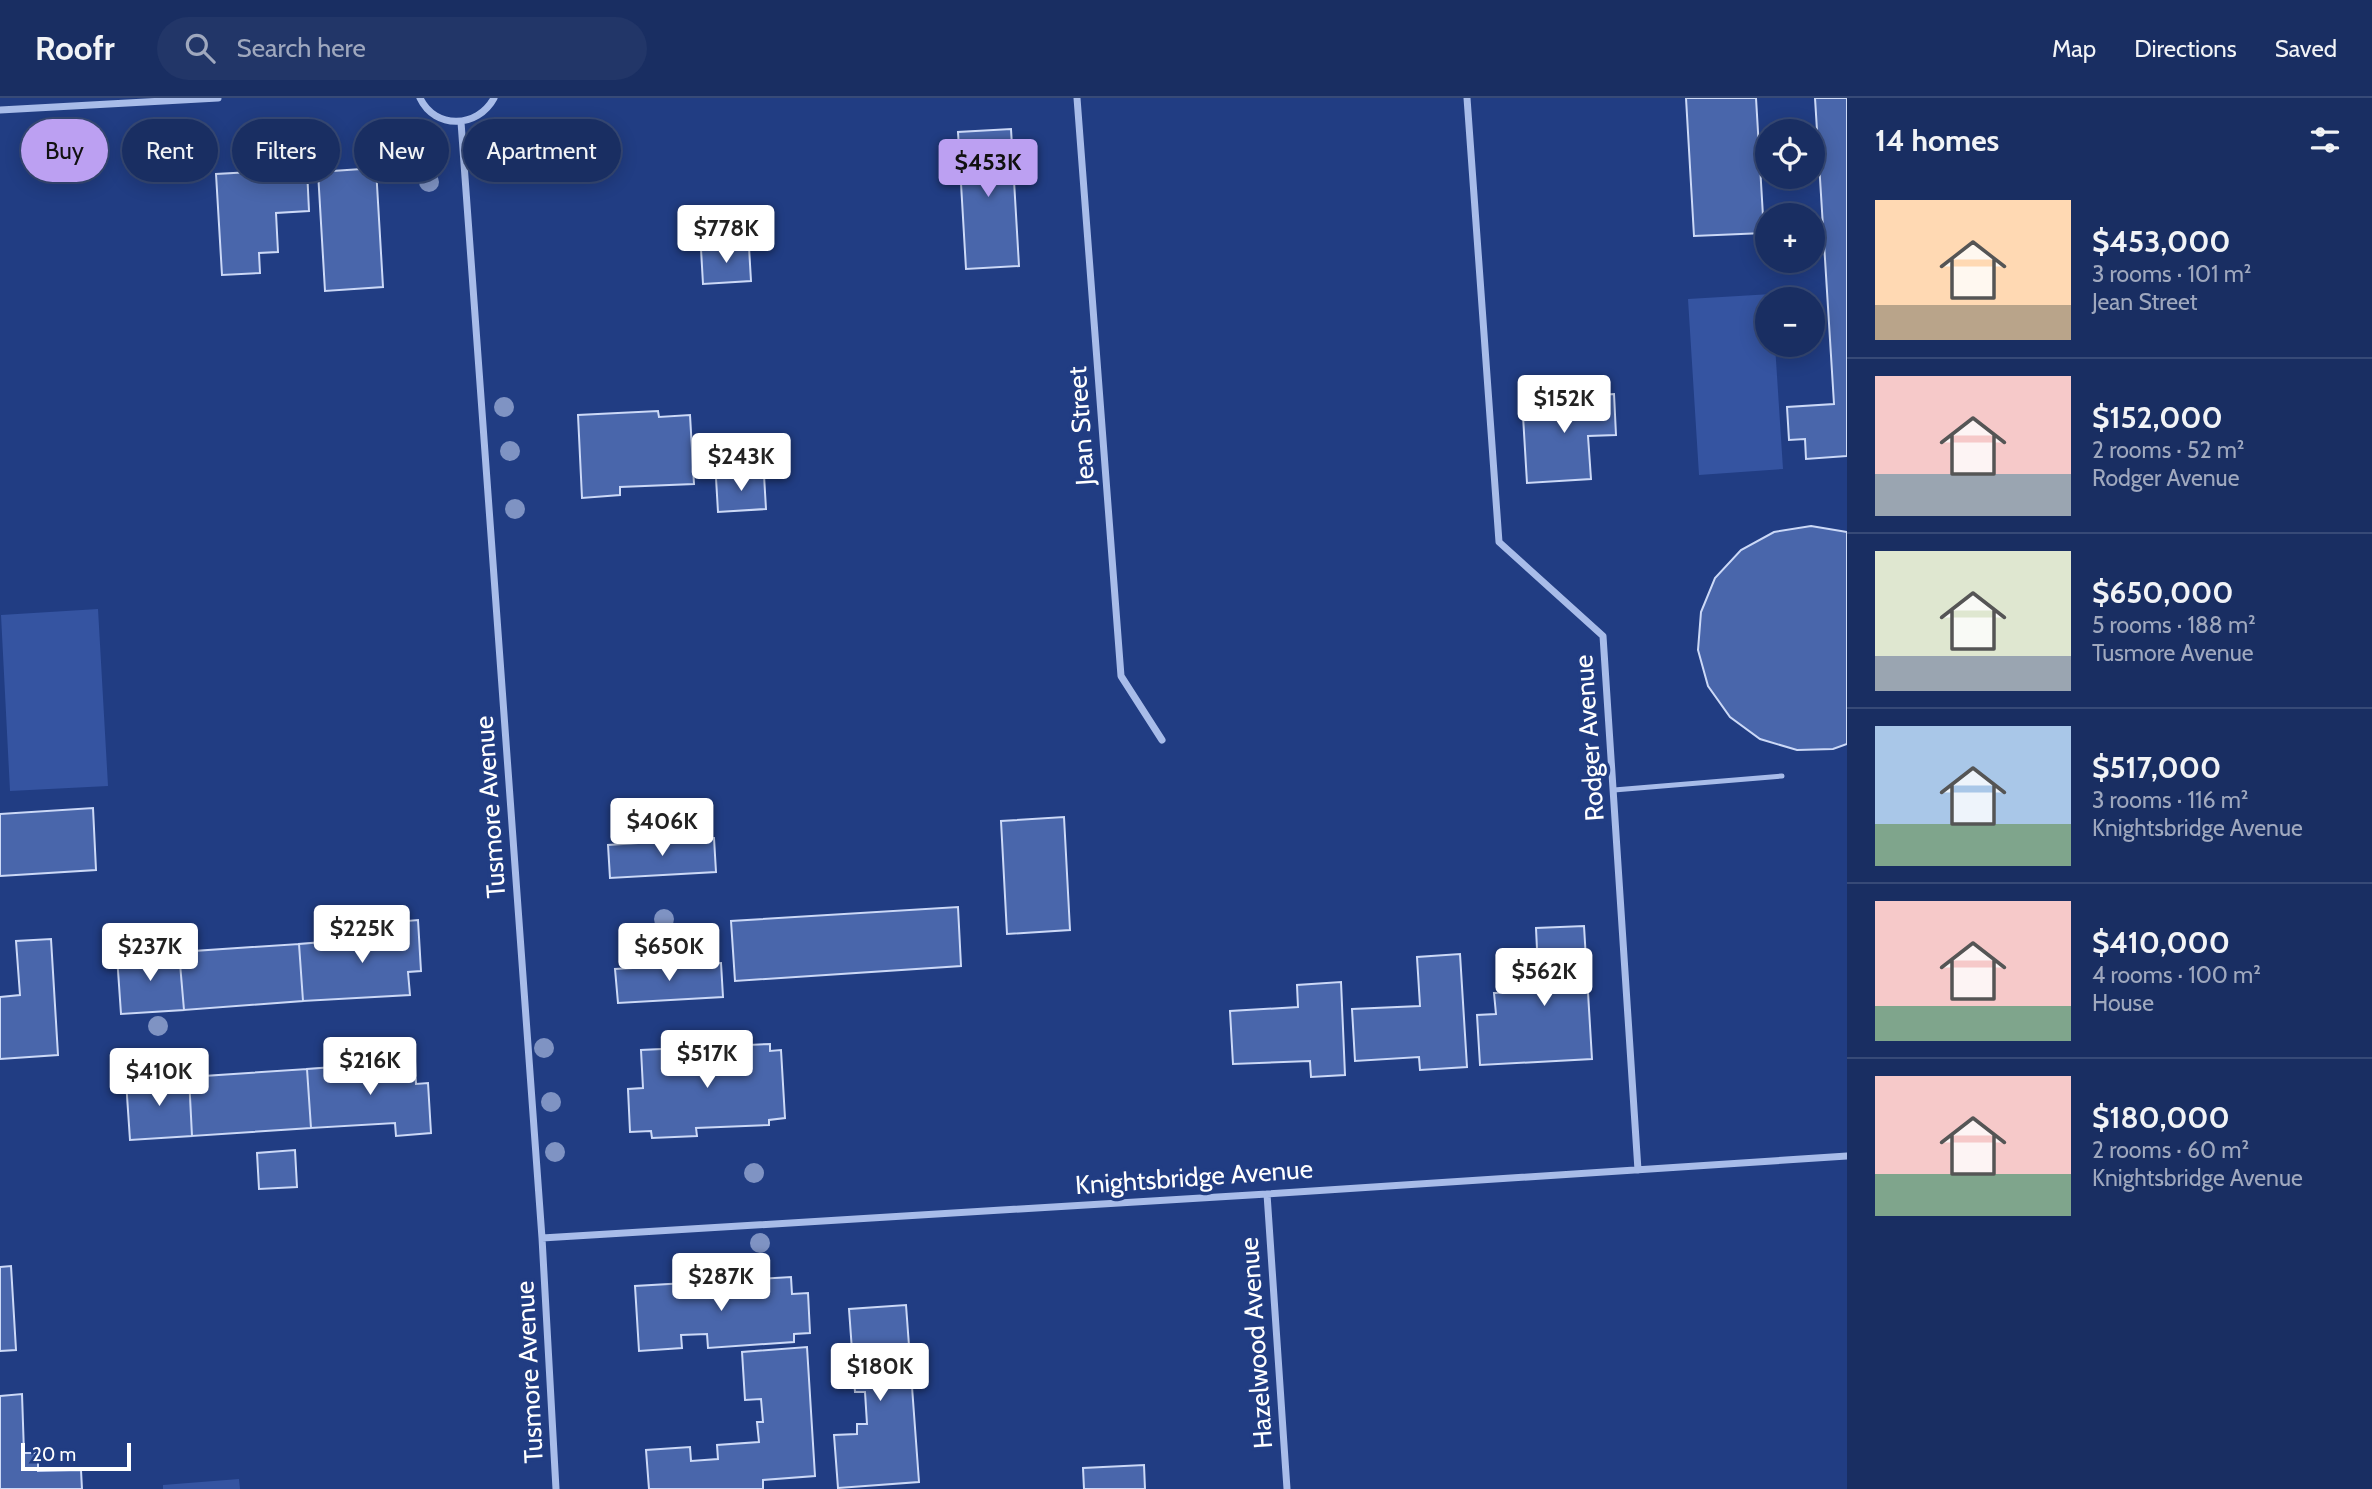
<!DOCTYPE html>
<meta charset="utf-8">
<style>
:root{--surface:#192e62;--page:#223668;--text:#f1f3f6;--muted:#9fa8be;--line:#374a77;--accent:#bca0f2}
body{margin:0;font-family:Cabin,sans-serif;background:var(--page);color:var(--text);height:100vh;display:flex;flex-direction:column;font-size:26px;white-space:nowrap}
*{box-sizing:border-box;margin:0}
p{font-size:23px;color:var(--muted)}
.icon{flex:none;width:38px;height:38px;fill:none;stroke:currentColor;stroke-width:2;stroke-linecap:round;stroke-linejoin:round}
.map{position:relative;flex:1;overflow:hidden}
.details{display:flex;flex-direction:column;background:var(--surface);width:525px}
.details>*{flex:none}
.guide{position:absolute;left:21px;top:21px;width:665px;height:63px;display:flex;gap:14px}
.fabs{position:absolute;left:1755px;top:21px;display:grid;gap:14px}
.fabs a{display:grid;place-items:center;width:70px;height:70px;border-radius:50%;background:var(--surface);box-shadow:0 4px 18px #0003,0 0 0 2px var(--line);font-size:35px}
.scale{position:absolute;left:21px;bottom:18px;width:110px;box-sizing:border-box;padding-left:7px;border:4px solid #fff;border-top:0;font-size:19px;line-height:24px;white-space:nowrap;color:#fff;-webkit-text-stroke:5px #213d83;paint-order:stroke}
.price{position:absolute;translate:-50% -60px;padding:0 16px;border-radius:7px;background:#fff;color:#222;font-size:23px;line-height:46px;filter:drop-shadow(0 2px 4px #0008)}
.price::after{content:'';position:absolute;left:50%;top:42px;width:21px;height:16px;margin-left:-10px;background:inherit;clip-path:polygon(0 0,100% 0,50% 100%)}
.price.on{background:var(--accent);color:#111}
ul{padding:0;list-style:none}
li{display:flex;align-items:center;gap:21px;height:175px;padding:0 28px}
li+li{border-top:2px solid var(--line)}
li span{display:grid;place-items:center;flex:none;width:196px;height:140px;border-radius:0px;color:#555}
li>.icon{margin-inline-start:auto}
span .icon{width:84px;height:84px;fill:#fffc;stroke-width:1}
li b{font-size:30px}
h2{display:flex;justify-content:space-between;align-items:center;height:84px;padding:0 28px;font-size:30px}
.pill{padding:0 24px;border-radius:32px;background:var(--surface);box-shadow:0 4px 18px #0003,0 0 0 2px var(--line);font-size:24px;line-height:63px}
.pill.on{background:var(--accent);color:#111}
header{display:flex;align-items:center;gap:42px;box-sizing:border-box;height:98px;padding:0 35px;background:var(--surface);border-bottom:2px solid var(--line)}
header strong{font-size:33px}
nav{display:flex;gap:38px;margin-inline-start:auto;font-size:24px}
.search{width:490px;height:63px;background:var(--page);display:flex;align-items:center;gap:18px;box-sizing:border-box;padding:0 24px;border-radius:38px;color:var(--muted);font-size:26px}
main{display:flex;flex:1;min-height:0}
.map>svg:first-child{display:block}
</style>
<header>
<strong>Roofr</strong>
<div class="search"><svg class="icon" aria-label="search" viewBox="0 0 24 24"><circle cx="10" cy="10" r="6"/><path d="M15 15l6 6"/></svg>Search here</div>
<nav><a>Map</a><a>Directions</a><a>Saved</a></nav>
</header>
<main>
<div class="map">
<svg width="1847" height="1391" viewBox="0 0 1847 1391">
<rect width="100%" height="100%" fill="#213d83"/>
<!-- green -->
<path fill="#3554a1" d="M 1772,196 L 1772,201 L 1768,201 L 1768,247 L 1775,247 L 1783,371 L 1699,377 L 1688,201 Z
M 98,511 L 108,688 L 10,693 L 1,517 Z
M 239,1381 L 240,1391 L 163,1391 L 163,1387 Z"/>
<!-- building -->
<path fill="#4966ab" stroke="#ccd9f7" stroke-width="2" d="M 1686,0 L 1756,0 L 1764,135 L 1694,138 Z
M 1815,0 L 1847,0 L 1847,358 L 1806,361 L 1805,341 L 1789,342 L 1787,309 L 1834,306 Z
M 1011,31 L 1019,168 L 966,171 L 958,34 Z
M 376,70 L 383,189 L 325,193 L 318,74 Z
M 307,71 L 309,113 L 276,115 L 278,154 L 259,155 L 260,175 L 222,177 L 216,76 Z
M 749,149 L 751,183 L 703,186 L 701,151 Z
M 1614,296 L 1616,337 L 1588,338 L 1591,381 L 1527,385 L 1522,301 Z
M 658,313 L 659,319 L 690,317 L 694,386 L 620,389 L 620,397 L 582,400 L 578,317 Z
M 764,377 L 766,411 L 718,414 L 716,380 Z
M 1811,428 L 1847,434 L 1847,646 L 1833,651 L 1797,652 L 1760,641 L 1730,619 L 1708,588 L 1698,552 L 1701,514 L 1715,480 L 1741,452 L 1774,434 Z
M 93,710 L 96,772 L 0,778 L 0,716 Z
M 1064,719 L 1070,832 L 1007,836 L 1001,723 Z
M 714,740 L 716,774 L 610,780 L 608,747 Z
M 958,809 L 961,868 L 735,883 L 731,823 Z
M 418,822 L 421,873 L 408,874 L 410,897 L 303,903 L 299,846 L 384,839 L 383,825 Z
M 1584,828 L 1592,961 L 1480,967 L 1477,917 L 1496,916 L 1494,895 L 1539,894 L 1536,830 Z
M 51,841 L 58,957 L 0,961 L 0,899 L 20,897 L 16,843 Z
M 299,846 L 303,903 L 184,912 L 179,854 Z
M 179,854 L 184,912 L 121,916 L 117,858 Z
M 1460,856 L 1467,969 L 1420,972 L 1419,959 L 1355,963 L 1352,911 L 1420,908 L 1417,859 Z
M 721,865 L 723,899 L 618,905 L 615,871 Z
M 1341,884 L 1345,977 L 1311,979 L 1310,963 L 1233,966 L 1230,913 L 1298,909 L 1297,887 Z
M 770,946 L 770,953 L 781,952 L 785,1020 L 769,1022 L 769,1027 L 696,1030 L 697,1038 L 652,1040 L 651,1033 L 630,1034 L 628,991 L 643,990 L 641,952 Z
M 415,963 L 416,986 L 428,985 L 431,1035 L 396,1038 L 395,1025 L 311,1030 L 307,971 Z
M 307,971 L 311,1030 L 192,1038 L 189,979 Z
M 189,979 L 192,1038 L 130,1042 L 126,983 Z
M 295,1052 L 297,1089 L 259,1091 L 257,1055 Z
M 11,1168 L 16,1252 L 0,1253 L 0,1169 Z
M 791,1179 L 792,1196 L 808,1195 L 810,1235 L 794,1236 L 794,1244 L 708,1250 L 707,1236 L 681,1237 L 682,1250 L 639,1253 L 635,1188 Z
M 906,1207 L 919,1384 L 838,1390 L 834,1337 L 857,1336 L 857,1326 L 867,1326 L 865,1294 L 855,1294 L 849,1211 Z
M 807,1249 L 815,1378 L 763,1382 L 763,1391 L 649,1391 L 646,1352 L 690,1349 L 691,1363 L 718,1361 L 717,1347 L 759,1344 L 757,1324 L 763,1324 L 761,1301 L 745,1302 L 742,1254 Z
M 22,1296 L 24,1355 L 38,1355 L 38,1373 L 81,1372 L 82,1391 L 0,1391 L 0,1298 Z
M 1144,1367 L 1145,1391 L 1084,1391 L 1083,1370 Z"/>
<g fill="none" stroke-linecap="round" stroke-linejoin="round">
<!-- lane -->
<path stroke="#a8bce9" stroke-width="5" d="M 1614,692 L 1782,678"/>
<!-- street -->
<path stroke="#a8bce9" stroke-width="7" d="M 420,0 C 435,32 478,30 494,0
M 1077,0 L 1121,578 L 1162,642
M 1467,0 L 1499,444 L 1603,538 L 1638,1072
M 0,12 L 218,0
M 461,24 L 542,1140 L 556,1391
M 1267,1096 L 1287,1391
M 542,1140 L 1267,1096 L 1847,1058"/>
</g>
<!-- trees -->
<g fill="#7f93c3">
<circle cx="499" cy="76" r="10"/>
<circle cx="429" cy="84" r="10"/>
<circle cx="504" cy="309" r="10"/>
<circle cx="510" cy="353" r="10"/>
<circle cx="515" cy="411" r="10"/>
<circle cx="664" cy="821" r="10"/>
<circle cx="158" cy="928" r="10"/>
<circle cx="544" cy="950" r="10"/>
<circle cx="197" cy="966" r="10"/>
<circle cx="551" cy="1004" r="10"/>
<circle cx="555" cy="1054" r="10"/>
<circle cx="754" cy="1075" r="10"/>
<circle cx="760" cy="1145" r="10"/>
</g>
<g text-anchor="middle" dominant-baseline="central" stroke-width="7" stroke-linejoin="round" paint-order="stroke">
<!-- street labels -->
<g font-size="26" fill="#fff" stroke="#213d83">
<text transform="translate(1081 328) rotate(-94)">Jean Street</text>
<text transform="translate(1589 640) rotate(-94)">Rodger Avenue</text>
<text transform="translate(490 709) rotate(-94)">Tusmore Avenue</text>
<text transform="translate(1194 1079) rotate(-4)">Knightsbridge Avenue</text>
<text transform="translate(1256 1245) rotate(-94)">Hazelwood Avenue</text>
<text transform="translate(529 1274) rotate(-93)">Tusmore Avenue</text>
</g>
</g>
</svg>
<div class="fabs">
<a><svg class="icon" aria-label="locate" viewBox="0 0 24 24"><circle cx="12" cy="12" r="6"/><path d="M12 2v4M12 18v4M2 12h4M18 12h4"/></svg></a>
<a>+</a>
<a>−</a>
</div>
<div class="scale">20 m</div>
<b class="price on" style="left:988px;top:101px">$453K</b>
<b class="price" style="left:726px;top:167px">$778K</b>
<b class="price" style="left:1564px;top:337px">$152K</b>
<b class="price" style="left:741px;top:395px">$243K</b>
<b class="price" style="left:662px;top:760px">$406K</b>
<b class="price" style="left:362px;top:867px">$225K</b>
<b class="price" style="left:150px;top:885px">$237K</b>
<b class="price" style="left:669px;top:885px">$650K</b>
<b class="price" style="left:1544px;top:910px">$562K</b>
<b class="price" style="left:707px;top:992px">$517K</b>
<b class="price" style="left:370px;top:999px">$216K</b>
<b class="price" style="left:159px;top:1010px">$410K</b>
<b class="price" style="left:721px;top:1215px">$287K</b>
<b class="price" style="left:880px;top:1305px">$180K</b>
<div class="guide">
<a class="pill on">Buy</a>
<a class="pill">Rent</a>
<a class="pill">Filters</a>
<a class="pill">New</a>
<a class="pill">Apartment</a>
</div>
</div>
<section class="details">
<h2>14 homes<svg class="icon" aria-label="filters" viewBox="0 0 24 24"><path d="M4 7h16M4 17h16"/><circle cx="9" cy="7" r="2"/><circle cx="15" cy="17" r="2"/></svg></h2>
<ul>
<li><span style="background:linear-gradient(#ffd9b3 75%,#b9a48a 0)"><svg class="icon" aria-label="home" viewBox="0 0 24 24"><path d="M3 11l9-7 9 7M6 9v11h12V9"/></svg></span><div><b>$453,000</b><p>3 rooms · 101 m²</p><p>Jean Street</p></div></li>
<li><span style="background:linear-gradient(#f6c9c9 70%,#9aa5b1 0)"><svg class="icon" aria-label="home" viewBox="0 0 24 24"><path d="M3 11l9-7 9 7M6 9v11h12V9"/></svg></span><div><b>$152,000</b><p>2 rooms · 52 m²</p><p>Rodger Avenue</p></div></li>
<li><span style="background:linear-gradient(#dfe7d0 75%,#9aa5b1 0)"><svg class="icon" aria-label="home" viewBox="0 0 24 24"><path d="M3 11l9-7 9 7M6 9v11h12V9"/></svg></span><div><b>$650,000</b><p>5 rooms · 188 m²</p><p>Tusmore Avenue</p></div></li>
<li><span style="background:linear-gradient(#a9c7e8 70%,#7fa58c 0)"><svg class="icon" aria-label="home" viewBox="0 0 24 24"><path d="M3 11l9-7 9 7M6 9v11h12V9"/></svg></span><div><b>$517,000</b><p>3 rooms · 116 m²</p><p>Knightsbridge Avenue</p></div></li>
<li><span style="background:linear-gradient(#f6c9c9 75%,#7fa58c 0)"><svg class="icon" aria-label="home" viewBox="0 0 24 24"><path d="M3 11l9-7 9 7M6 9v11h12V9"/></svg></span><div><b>$410,000</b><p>4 rooms · 100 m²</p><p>House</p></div></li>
<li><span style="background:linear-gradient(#f6c9c9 70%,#7fa58c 0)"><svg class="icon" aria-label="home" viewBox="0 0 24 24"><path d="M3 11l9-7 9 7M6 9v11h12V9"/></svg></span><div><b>$180,000</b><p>2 rooms · 60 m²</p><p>Knightsbridge Avenue</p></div></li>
</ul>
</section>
</main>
